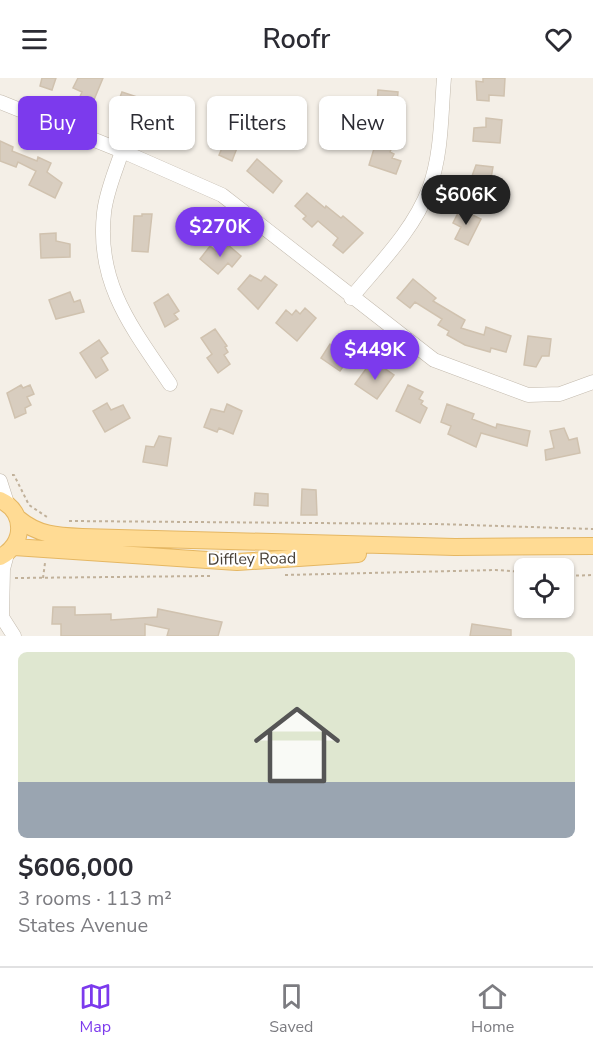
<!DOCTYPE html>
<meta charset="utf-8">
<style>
:root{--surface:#fff;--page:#f2f2f3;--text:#2b2b33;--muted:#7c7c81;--line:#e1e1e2;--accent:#7c3aed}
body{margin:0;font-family:"Nunito Sans",sans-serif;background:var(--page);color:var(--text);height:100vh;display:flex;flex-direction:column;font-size:22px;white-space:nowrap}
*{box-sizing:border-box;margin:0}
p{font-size:20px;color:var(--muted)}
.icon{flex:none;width:33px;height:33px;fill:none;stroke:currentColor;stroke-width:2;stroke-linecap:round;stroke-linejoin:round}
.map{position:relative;height:558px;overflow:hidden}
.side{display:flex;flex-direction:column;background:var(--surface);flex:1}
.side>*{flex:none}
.banner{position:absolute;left:18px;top:18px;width:558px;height:54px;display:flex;gap:12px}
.fabs{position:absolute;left:514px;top:480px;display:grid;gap:12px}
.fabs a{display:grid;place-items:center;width:60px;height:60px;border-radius:9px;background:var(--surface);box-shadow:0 2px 4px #0004;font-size:30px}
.price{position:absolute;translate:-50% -51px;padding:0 14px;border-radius:21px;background:var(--accent);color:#fff;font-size:20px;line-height:39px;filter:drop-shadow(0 2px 3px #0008)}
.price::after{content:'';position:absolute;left:50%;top:36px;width:18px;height:14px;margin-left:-9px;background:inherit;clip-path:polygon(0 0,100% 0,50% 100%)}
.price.current{background:#222;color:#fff}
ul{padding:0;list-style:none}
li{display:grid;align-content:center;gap:12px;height:318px;padding:0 18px}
li span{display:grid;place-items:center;height:186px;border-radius:9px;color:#555}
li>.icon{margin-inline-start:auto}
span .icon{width:108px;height:108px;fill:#fffc;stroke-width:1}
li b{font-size:26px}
.tag{padding:0 21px;border-radius:9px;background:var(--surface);box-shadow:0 2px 4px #0004;font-size:21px;line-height:54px}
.tag.current{background:var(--accent);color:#fff}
header{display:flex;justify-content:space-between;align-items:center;height:78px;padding:0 18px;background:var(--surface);font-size:27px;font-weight:600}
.dock{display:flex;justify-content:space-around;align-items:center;height:84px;border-top:2px solid var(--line);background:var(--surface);font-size:16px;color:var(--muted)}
.dock a{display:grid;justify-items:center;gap:3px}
.dock .current{color:var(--accent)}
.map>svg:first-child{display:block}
</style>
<header><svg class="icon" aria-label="menu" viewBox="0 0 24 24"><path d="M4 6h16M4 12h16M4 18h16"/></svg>Roofr<svg class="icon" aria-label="heart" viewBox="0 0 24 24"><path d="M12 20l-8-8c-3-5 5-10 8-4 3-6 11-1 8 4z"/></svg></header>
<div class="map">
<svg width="593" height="558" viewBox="0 0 593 558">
<rect width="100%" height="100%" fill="#f4efe7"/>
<!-- building -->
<path fill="#d8cdbf" stroke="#d0c2af" stroke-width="1.5" d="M 42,0 L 56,0 L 52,12 L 40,8 Z
M 78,0 L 103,0 L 91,29 L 78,23 L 82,14 L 73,10 Z
M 483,0 L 505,0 L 504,18 L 489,17 L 489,23 L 477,22 L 476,3 L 483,4 Z
M 378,12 L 398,14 L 397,26 L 405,26 L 404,41 L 376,39 Z
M 122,14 L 191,37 L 186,50 L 191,52 L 186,65 L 168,58 L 171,50 L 162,44 L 133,33 L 129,43 L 113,37 Z
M 486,40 L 502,42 L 500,65 L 473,63 L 474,50 L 486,49 Z
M 219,46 L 242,57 L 232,83 L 219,77 L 222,70 L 212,62 Z
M 377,61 L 393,67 L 390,74 L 394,76 L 392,80 L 401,83 L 396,96 L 369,87 Z
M 0,63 L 13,69 L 12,73 L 37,83 L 38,79 L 51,85 L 47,94 L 62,105 L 55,120 L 29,107 L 36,93 L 18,84 L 16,89 L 0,83 Z
M 257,81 L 282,103 L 273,115 L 247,93 Z
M 476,87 L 493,89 L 490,106 L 482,104 L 480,114 L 467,112 Z
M 307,115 L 325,130 L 326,128 L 341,140 L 343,138 L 363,155 L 343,175 L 333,167 L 338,160 L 318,143 L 312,149 L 303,141 L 306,138 L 295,128 Z
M 460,131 L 481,141 L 468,167 L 455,161 L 461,149 L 453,145 Z
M 142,136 L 152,136 L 148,174 L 132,173 L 134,138 L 142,138 Z
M 56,155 L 56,163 L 70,166 L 70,179 L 41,180 L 40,156 Z
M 227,166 L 241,178 L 232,189 L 228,185 L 218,196 L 200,181 L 210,168 L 216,173 Z
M 250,197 L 261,203 L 265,198 L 277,207 L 258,231 L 238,211 Z
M 413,201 L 436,220 L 433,223 L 465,242 L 461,250 L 484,257 L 486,249 L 511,258 L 506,274 L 491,270 L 490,274 L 465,267 L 447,257 L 449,253 L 438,247 L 442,241 L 415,224 L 410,230 L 397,220 Z
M 70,214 L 74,224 L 80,222 L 84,234 L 56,241 L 49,222 Z
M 168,216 L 179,233 L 174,236 L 178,241 L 165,249 L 154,225 Z
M 305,230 L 316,240 L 297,263 L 276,245 L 286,232 L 292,237 L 296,232 L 300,236 Z
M 215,251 L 227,268 L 225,269 L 228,274 L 224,277 L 230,286 L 218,295 L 207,280 L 212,276 L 201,260 Z
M 528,258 L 551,261 L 549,278 L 542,278 L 536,289 L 524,287 Z
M 99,262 L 108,275 L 101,280 L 108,292 L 96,300 L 80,275 Z
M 346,263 L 356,270 L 340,293 L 321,280 L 330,266 L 336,271 Z
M 368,288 L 376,294 L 381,288 L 394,297 L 377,321 L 355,306 Z
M 21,307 L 23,310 L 30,307 L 34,316 L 27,319 L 31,327 L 25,330 L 26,335 L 15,340 L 7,315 Z
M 408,307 L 423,314 L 419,321 L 423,323 L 421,326 L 427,330 L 420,345 L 396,333 Z
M 107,325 L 111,332 L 123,327 L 130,340 L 105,354 L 93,333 Z
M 227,326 L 242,333 L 233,356 L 219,350 L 217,354 L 204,349 L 211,331 L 224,334 Z
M 447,326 L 474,336 L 472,341 L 496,350 L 497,346 L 530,353 L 527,368 L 481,355 L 476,369 L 448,356 L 451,348 L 441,344 Z
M 564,350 L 569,362 L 577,360 L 580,375 L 546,382 L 545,372 L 554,370 L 550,353 Z
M 159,358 L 171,360 L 167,388 L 143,384 L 146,368 L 154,369 Z
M 302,411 L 316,412 L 317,437 L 301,437 Z
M 255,415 L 268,416 L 268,428 L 254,427 Z
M 53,529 L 75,529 L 75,537 L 111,536 L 111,542 L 157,539 L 158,531 L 222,544 L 218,558 L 167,558 L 169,551 L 145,546 L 145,558 L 61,558 L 61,546 L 52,546 Z
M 472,546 L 511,552 L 511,558 L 470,558 Z"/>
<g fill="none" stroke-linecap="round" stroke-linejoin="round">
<defs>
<path id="minor" d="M 0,24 L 122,73 L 222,117 L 434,282 L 528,317 L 560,316 L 593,304
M 122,73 C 116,92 106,114 104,135 C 96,206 133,251 170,306
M 351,220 C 379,186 413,153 429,111 C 442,76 441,36 444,0
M 0,403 L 7,425
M 0,536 L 14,558
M 2,538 L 3,491 L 7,476"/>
<path id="major" d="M 0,422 C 26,434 25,467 0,479
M 19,441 C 38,457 57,458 82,459 L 455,469 L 593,468
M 14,469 L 237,484 L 358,476"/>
</defs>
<!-- minor casing -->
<use href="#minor" stroke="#c2b9ac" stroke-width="15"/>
<!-- major casing -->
<use href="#major" stroke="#e5b763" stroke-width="18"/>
<!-- path -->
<path stroke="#c1b19a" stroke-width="2" stroke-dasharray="3 3" stroke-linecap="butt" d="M 12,397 L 14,397 L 29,427 L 47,439
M 69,443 L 437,446 L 593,451
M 285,497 L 496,492 L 525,494
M 564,498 L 593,497
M 15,500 L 210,498
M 43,500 L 45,485"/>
<!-- minor -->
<use href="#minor" stroke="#fff" stroke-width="14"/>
<!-- major -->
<use href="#major" stroke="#ffdb94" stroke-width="16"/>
</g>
<g text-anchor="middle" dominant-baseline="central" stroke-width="4.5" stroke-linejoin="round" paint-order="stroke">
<!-- street labels -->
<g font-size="16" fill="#473f36" stroke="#fff">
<text transform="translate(252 481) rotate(-1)">Diffley Road</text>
</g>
</g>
</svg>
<div class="fabs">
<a><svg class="icon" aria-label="locate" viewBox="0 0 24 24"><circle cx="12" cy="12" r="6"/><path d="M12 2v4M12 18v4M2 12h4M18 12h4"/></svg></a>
</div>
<b class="price current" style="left:466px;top:148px">$606K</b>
<b class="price" style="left:220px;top:180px">$270K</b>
<b class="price" style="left:375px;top:303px">$449K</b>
<div class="banner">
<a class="tag current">Buy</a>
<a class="tag">Rent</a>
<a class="tag">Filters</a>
<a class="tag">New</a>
</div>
</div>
<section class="side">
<ul>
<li><span style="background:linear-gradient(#dfe7d0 70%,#9aa5b1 0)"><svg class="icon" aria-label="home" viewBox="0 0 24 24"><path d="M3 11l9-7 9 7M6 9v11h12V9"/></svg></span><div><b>$606,000</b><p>3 rooms · 113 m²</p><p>States Avenue</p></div></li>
</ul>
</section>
<nav class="dock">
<a class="current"><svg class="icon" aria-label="map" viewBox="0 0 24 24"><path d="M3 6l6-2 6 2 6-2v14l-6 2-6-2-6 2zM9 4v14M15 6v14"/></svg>Map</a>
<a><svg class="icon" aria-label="saved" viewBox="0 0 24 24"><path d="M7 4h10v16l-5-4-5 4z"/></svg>Saved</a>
<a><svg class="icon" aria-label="home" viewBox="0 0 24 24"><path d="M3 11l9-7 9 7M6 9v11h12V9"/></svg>Home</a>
</nav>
